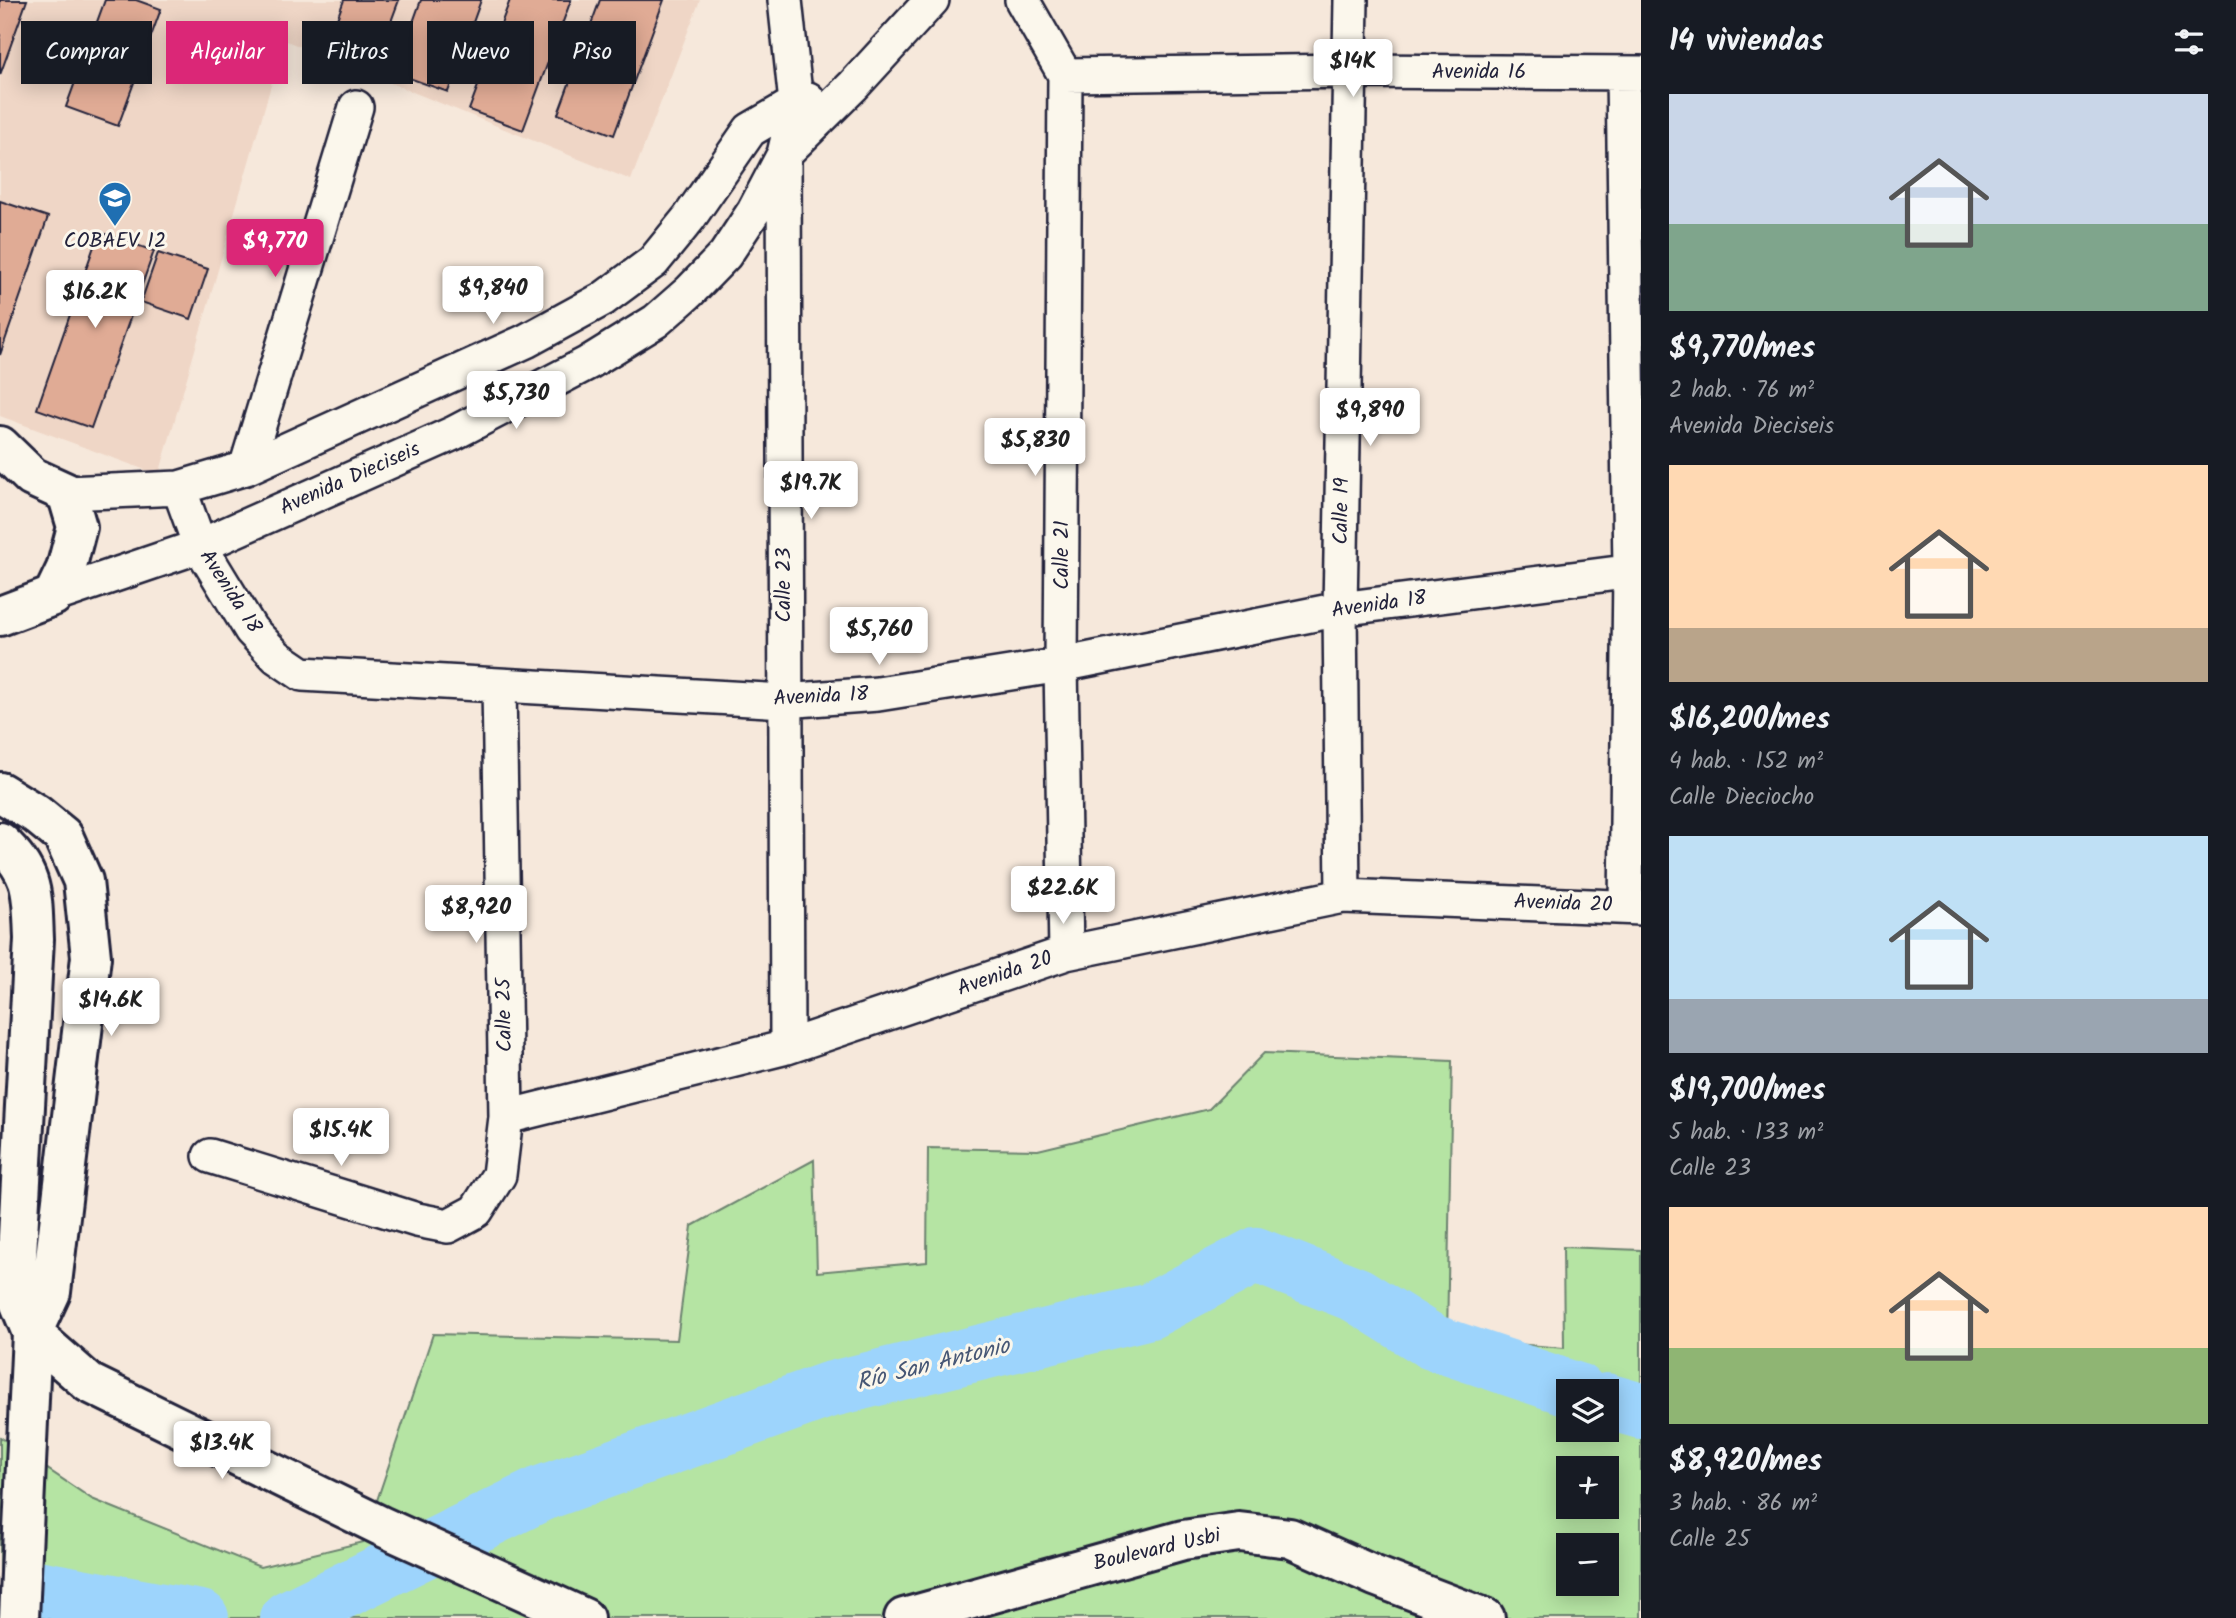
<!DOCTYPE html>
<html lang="es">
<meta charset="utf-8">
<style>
:root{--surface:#171b24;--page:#242831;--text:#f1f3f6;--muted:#9ea1a6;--accent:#db2777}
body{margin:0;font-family:Kalam,sans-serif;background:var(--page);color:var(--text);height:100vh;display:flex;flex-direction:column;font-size:26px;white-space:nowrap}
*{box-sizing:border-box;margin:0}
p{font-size:23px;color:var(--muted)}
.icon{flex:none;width:38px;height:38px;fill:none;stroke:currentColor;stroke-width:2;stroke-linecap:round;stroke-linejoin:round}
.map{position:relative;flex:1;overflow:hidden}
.panel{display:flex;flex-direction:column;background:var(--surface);width:595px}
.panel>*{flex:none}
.hud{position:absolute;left:21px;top:21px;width:665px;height:63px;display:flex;gap:14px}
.fabs{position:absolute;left:1556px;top:1379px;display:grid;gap:14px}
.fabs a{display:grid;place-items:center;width:63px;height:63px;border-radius:0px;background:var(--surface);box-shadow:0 4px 18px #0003;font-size:35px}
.price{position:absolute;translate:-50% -60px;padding:0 16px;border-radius:7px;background:#fff;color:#222;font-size:23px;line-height:46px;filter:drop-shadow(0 2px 4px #0008)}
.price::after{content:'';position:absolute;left:50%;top:42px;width:21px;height:16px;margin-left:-10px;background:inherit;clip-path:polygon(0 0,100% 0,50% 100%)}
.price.active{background:var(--accent);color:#fff}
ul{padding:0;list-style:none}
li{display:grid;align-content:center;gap:14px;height:371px;padding:0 28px}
li span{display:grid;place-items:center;height:217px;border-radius:0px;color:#555}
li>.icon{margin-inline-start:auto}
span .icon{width:126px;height:126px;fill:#fffc;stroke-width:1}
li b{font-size:30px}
h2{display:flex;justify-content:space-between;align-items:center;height:84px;padding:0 28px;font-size:30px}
.pill{padding:0 24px;border-radius:0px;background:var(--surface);box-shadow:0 4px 18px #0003;font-size:24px;line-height:63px}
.pill.active{background:var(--accent);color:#fff}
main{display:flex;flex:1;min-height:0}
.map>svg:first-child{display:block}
</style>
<main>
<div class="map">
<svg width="1641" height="1618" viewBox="0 0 1641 1618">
<rect width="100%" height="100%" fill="#f6e8db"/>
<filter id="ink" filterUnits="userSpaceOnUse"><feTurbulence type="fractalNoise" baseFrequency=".0143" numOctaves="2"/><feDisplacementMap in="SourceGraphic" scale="14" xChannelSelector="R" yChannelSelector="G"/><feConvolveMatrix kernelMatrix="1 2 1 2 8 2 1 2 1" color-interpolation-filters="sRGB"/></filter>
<g filter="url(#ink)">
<!-- built -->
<path fill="#efd6c6" d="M 0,0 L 700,0 L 631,180 L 284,40 L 159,475 L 0,416 Z"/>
<!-- green -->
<path fill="#b5e4a3" stroke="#6c836f" stroke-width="2" fill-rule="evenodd" d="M 1264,1053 L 1452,1061 L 1447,1338 L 1564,1348 L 1563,1247 L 1641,1250 L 1641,1618 L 0,1618 L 0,1437 L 92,1499 L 260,1567 L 363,1542 L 433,1334 L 677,1340 L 692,1226 L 814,1160 L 817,1272 L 927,1262 L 928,1148 L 1038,1150 L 1209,1109 ZM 1568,1391 L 1606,1391 L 1606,1430 L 1568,1430 ZM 1568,1468 L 1606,1468 L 1606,1507 L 1568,1507 ZM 1568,1545 L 1606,1545 L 1606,1584 L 1568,1584 Z"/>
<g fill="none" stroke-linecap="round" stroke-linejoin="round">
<!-- river -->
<path stroke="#9dd4fc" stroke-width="56" d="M 1606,1401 L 1641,1411
M 37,1588 L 201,1618
M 288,1618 L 540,1494 L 828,1390 L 1150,1311 L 1256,1255 L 1357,1295 L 1432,1342 L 1578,1391"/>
</g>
<!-- building -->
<path fill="#e0ab95" stroke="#22223b" stroke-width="2" d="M 0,0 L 27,0 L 0,75 Z
M 105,0 L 136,0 L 161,9 L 118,126 L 66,107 Z
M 344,0 L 399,0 L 373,70 L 325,52 Z
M 421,0 L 481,0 L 448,92 L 395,73 Z
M 510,0 L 571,0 L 523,130 L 469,110 Z
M 600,0 L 664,0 L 614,135 L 558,114 Z
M 0,201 L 48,217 L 0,355 Z
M 99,232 L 154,251 L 91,428 L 37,409 Z
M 158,253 L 208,269 L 191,319 L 141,302 Z"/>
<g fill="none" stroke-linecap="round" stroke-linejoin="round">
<defs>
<path id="street" d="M 785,0 L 796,103 L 784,154 L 787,1047
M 1022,0 L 1065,75 L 1061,665 L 1066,953
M 1623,73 L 1630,571 L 1626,907
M 1065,75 L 1349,71 L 1641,73
M 246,468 L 356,107
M 179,488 L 200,546 L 251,630 L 277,657 L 302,674 L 784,701 L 878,694 L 1061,665 L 1340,609 L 1641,570
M 67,493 L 179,488 L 246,468 L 526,341 L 603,299 L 653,262 L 689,218 L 750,130 L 796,103 L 808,99
M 53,596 L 200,546 L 454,433 L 588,363 L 656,321 L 689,292 L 725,255 L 754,211 L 784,154 L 854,85 L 932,0
M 1343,896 L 1340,609 L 1351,0
M 506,1117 L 787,1047 L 1066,953 L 1343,896 L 1641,908
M 210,1156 L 417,1220 L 448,1226 L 476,1211 L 499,1175 L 506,1117 L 499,686"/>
<path id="secondary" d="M 0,446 L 32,477 L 67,493 L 77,527 L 66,569 L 53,596 L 0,616
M 0,792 L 36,814 L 63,836 L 83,881 L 91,957 L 51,1292 L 32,1333 L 19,1618
M 0,842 C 35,874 32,895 34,939 L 15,1292 L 32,1333 L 89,1383 L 381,1526 L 584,1618
M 904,1618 L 1183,1540 L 1239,1532 L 1290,1538 L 1375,1576 L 1485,1618"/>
</defs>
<!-- street casing -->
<use href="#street" stroke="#22223b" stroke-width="38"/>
<!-- secondary casing -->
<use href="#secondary" stroke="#22223b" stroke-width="44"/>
<!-- street -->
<use href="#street" stroke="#fbf7ec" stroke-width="33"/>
<!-- secondary -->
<use href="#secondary" stroke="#fbf7ec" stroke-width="38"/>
</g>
</g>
<!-- icons -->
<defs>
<symbol id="school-pin" viewBox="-11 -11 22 30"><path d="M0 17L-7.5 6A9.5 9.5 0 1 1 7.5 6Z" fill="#1f6fb2" stroke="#fbf7ec"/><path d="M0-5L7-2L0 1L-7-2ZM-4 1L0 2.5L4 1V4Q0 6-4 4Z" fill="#fff"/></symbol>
</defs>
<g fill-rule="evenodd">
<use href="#school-pin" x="96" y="179" width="38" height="52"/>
</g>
<g text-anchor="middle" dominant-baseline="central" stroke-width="6" stroke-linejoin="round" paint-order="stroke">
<!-- street labels -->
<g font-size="21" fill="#22223b" stroke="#fbf7ec">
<text x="1479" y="72">Avenida 16</text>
<text transform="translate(350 479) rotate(-24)">Avenida Dieciseis</text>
<text transform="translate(1342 511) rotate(-89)">Calle 19</text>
<text transform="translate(1062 555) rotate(-90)">Calle 21</text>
<text transform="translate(784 585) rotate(-90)">Calle 23</text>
<text transform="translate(230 592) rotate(57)">Avenida 18</text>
<text transform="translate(1379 605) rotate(-8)">Avenida 18</text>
<text transform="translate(821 697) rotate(-3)">Avenida 18</text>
<text transform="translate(1563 904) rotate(2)">Avenida 20</text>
<text transform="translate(1005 974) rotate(-19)">Avenida 20</text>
<text transform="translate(505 1015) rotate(-91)">Calle 25</text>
<text transform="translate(1157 1550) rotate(-13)">Boulevard Usbi</text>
</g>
<!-- poi labels -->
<g font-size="21" fill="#22223b" stroke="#fbf7ec">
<text x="115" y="241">COBAEV 12</text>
</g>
<!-- water labels -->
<g font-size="23" font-style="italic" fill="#475775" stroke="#fbf7ec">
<text transform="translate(933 1365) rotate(-14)">Río San Antonio</text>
</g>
</g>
</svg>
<div class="fabs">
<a><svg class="icon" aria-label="layers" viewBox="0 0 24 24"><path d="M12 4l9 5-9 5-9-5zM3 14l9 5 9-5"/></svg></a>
<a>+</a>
<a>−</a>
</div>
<b class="price" style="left:1353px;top:99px">$14K</b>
<b class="price active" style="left:275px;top:279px">$9,770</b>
<b class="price" style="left:493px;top:326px">$9,840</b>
<b class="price" style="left:95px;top:330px">$16.2K</b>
<b class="price" style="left:516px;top:431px">$5,730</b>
<b class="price" style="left:1370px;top:448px">$9,890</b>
<b class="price" style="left:1035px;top:478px">$5,830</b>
<b class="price" style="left:811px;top:521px">$19.7K</b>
<b class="price" style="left:879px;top:667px">$5,760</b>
<b class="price" style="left:1063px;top:926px">$22.6K</b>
<b class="price" style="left:476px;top:945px">$8,920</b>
<b class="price" style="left:111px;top:1038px">$14.6K</b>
<b class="price" style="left:341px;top:1168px">$15.4K</b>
<b class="price" style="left:222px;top:1481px">$13.4K</b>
<div class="hud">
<a class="pill">Comprar</a>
<a class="pill active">Alquilar</a>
<a class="pill">Filtros</a>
<a class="pill">Nuevo</a>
<a class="pill">Piso</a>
</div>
</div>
<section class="panel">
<h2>14 viviendas<svg class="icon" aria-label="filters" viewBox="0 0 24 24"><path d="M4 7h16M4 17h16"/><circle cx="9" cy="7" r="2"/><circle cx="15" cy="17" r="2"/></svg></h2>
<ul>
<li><span style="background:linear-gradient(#c9d6e8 60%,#7fa58c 0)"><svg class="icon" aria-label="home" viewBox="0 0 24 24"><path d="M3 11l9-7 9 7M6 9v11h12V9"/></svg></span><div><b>$9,770/mes</b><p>2 hab. · 76 m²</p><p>Avenida Dieciseis</p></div></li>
<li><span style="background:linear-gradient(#ffd9b3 75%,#b9a48a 0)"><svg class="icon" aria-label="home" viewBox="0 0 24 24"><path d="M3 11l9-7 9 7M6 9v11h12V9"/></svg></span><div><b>$16,200/mes</b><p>4 hab. · 152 m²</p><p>Calle Dieciocho</p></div></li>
<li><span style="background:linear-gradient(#bfe0f5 75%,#9aa5b1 0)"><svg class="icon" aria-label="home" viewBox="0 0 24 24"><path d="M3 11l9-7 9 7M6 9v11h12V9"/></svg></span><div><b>$19,700/mes</b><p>5 hab. · 133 m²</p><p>Calle 23</p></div></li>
<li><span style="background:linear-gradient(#ffd9b3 65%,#8fb573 0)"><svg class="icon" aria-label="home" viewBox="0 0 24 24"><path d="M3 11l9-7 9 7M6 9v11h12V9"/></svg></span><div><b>$8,920/mes</b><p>3 hab. · 86 m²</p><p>Calle 25</p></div></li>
</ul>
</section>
</main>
